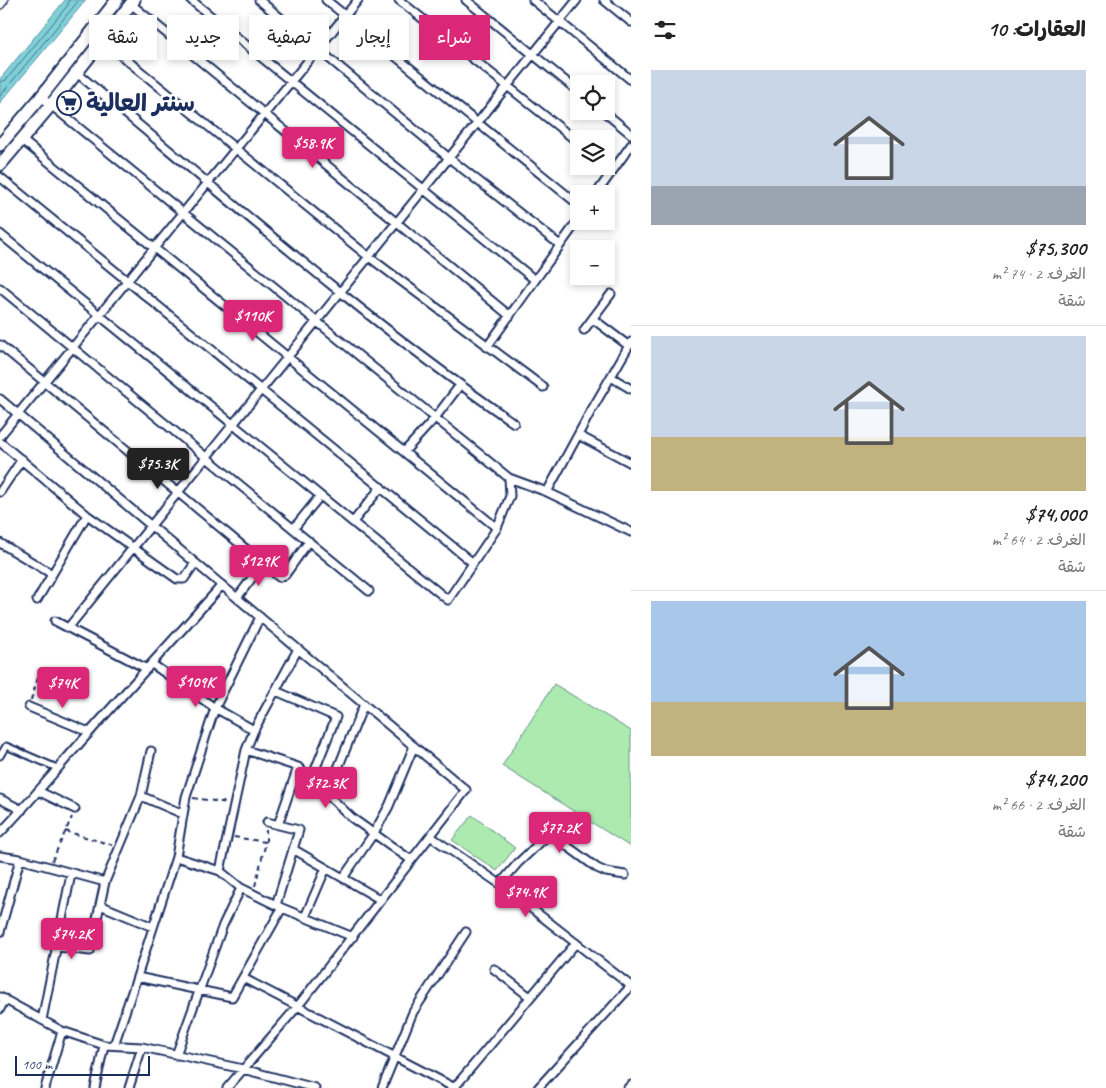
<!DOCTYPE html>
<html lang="ar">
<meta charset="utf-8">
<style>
:root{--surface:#fff;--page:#f6f6f6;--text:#222;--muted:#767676;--line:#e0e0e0;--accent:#db2777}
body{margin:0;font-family:Caveat,"Playpen Sans Arabic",sans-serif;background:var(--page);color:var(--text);direction:rtl;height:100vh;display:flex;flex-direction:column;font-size:19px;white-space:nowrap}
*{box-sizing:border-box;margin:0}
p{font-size:16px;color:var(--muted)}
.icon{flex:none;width:28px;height:28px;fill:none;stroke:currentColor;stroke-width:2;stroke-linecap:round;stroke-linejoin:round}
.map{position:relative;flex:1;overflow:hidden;direction:ltr}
.side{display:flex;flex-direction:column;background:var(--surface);width:475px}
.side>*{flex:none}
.banner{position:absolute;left:15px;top:15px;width:475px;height:45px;direction:rtl;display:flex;gap:10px}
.tools{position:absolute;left:570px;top:75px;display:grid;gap:10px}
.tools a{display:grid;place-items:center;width:45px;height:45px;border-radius:0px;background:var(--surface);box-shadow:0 2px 8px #0003;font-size:25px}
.scale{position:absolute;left:15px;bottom:12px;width:135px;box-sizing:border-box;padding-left:5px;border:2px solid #1b2f5e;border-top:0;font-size:14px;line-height:18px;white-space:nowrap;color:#1b2f5e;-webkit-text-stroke:4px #fff;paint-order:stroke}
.price{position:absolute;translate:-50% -42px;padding:0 11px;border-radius:5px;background:var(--accent);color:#fff;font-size:16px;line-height:32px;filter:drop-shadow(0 1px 2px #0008)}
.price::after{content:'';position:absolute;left:50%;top:30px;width:15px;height:11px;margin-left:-8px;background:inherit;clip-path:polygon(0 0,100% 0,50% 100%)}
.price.current{background:#222;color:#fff}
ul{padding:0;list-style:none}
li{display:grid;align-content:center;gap:10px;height:265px;padding:0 20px}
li+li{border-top:1px solid var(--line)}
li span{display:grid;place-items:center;height:155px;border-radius:0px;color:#555}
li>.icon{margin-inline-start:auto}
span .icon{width:90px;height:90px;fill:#fffc;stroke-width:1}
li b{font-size:21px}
h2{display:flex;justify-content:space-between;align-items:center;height:60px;padding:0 20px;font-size:21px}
.pill{padding:0 18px;border-radius:0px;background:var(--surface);box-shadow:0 2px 8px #0003;font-size:18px;line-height:45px}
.pill.current{background:var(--accent);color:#fff}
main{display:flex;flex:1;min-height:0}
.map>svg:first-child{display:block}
</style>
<main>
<section class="side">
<h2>العقارات: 10<svg class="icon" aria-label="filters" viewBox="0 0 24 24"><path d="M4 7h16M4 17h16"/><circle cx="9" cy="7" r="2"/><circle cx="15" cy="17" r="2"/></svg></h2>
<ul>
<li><span style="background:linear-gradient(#c9d6e8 75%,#9aa5b1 0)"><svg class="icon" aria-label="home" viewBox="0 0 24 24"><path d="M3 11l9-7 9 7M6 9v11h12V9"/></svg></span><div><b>$75,300</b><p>الغرف: 2 · 74 m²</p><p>شقة</p></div></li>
<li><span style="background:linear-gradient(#c9d6e8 65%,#c2b280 0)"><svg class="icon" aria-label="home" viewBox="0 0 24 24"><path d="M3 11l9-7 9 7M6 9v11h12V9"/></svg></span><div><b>$74,000</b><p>الغرف: 2 · 64 m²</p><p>شقة</p></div></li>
<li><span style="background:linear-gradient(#a9c7e8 65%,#c2b280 0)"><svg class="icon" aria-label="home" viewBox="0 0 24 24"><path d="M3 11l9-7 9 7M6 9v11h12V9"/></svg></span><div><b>$74,200</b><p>الغرف: 2 · 66 m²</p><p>شقة</p></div></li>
</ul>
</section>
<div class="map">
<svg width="631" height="1088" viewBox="0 0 631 1088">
<rect width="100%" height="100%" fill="#fff"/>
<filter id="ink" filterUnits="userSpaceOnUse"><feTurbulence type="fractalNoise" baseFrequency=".02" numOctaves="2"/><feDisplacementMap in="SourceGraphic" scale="10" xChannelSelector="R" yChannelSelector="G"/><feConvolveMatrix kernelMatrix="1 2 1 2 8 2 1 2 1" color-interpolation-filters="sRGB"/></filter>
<g filter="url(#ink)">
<!-- green -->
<path fill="#aceab0" stroke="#648c87" d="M 554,684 L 631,731 L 631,842 L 629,846 L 502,766 Z
M 472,815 L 515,848 L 497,871 L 452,840 Z"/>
<!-- water -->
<path fill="#7fd0d7" stroke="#5790a7" d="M 65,0 L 86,0 L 0,103 L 0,79 Z"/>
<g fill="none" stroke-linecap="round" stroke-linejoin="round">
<!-- shore -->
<path stroke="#436f8e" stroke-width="1" d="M 0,82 L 6,80 L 68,5 L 69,0
M 0,96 L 79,0"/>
<defs>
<path id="pedestrian" d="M 0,756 L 6,746 L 57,768"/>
<path id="minor" d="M 191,0 L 535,280
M 259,0 L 449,158 L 560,245
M 326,0 L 579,205
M 399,0 L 579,143
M 466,0 L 579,92
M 533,0 L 631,80
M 604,0 L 631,22
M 131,4 L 510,316
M 102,40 L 369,257 L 543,387
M 77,73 C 220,192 360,316 514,423
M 41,97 L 509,478 L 547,492 L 631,532
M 603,111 L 631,134
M 22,140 L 497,528
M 0,177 L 473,563
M 596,194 L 631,145
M 0,234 L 448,600 L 497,528 L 510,496 L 509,478
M 0,288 L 369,591
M 593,319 L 629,346
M 584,330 L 611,294
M 0,345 L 263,563 L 279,577 L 285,575 L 309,541
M 487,347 L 579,219
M 611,377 L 631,389
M 0,399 L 466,790 L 298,1006 L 227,1088
M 578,435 L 631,463
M 0,436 L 358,0
M 0,442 L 87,515 L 177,579 L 184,579 L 195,563
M 404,452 L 435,418 L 460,385
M 0,492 L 22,459
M 547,492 L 591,411 L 631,342
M 353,522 L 381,487
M 294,528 L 320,496
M 0,543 L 52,574
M 237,598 L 263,563
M 37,600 L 87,515
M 55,621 L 147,669
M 68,628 L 577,0
M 152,664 L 215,708 L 254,730
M 276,691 L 336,717 L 311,780
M 29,707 L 89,732
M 246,750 L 298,767 L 352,818 L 411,860
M 38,791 L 75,809
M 327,795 L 364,704
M 141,796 L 183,814
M 0,799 L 22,810
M 267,822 L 299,830 L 276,905
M 278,825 L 298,767
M 0,833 C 31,801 59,766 89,733 C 133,683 178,635 222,585
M 430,836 L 500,884 L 631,986
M 293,849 L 381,900
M 0,856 L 20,859 L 105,882
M 176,857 L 220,871 L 241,888 L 282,908 L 353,937
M 220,871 L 246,750 L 254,730 L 298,649
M 343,878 L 374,833 L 389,806 L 414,746
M 500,884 L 518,863 L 549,834 L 552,835 L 597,868 L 606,872 L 625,875
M 100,905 L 153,927
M 305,917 L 326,868
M 0,932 L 20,859
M 58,947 L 90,951 L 105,882 L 141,796 L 151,751
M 494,969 L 530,997
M 137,977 L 232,997 L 282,908
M 243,978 L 455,1088
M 0,997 L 62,1031 L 104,1045 L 142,1047 L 243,1069 L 315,1088
M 0,1009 L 5,999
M 42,1020 L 71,874
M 114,1045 L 137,977 L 176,857 L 186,797 L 215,708 L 260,617
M 176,1055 L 223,925 L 241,888
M 45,1088 L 62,1031
M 95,1088 L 104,1045
M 129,1088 L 142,1047
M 382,1088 L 413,1012 L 466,932
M 454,1088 L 576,943
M 538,1088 L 631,986
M 628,1088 L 631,1085"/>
<path id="tertiary" d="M 0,4 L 3,0"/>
<path id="primary" d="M 0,145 L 41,97 L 117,0
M 0,165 L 51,105 L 134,0"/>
</defs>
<!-- pedestrian casing -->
<use href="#pedestrian" stroke="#1b2f5e" stroke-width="9"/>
<!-- minor casing -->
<use href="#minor" stroke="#1b2f5e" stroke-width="11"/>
<!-- tertiary casing -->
<use href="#tertiary" stroke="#1b2f5e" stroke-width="12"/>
<!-- primary casing -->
<use href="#primary" stroke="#1b2f5e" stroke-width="15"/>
<!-- path -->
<path stroke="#1b2f5e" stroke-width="2" stroke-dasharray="5 4" stroke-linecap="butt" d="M 31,700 L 41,668
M 193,798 L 228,803
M 65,831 L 112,845
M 234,837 L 266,842
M 52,861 L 72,817
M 255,886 L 266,842 L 266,830"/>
<!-- pedestrian -->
<use href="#pedestrian" stroke="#fff" stroke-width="5"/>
<!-- minor -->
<use href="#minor" stroke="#fff" stroke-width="7"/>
<!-- tertiary -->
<use href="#tertiary" stroke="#fff" stroke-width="9"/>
<!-- primary -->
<use href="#primary" stroke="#fff" stroke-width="11"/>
</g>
</g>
<!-- icons -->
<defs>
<symbol id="supermarket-ring" viewBox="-11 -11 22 22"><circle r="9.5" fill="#fff" stroke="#1b2f5e" stroke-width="1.5"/><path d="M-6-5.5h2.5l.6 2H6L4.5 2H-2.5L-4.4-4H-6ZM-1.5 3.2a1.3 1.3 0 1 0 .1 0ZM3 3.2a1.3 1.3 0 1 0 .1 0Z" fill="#1b2f5e"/></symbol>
</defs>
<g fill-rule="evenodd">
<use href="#supermarket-ring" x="55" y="89" width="28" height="28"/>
</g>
<g text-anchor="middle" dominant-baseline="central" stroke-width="5" stroke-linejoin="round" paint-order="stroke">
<!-- poi labels -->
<g font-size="24" font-weight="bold" fill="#1b2f5e" stroke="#fff" text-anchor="start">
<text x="86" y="103">سنتر العالية</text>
</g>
</g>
</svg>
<div class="tools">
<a><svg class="icon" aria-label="locate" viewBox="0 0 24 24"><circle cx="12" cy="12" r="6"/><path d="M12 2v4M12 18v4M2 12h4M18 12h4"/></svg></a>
<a><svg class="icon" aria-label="layers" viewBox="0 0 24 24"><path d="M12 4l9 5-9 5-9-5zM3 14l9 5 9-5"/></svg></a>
<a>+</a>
<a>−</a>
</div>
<div class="scale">100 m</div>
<b class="price" style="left:313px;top:169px">$58.9K</b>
<b class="price" style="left:253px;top:342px">$110K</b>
<b class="price current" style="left:158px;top:490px">$75.3K</b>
<b class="price" style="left:259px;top:587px">$129K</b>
<b class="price" style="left:196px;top:708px">$109K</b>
<b class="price" style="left:63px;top:709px">$74K</b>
<b class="price" style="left:326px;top:809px">$72.3K</b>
<b class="price" style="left:560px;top:854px">$77.2K</b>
<b class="price" style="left:526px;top:918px">$74.9K</b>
<b class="price" style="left:72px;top:960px">$74.2K</b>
<div class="banner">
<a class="pill current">شراء</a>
<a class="pill">إيجار</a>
<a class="pill">تصفية</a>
<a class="pill">جديد</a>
<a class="pill">شقة</a>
</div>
</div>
</main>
